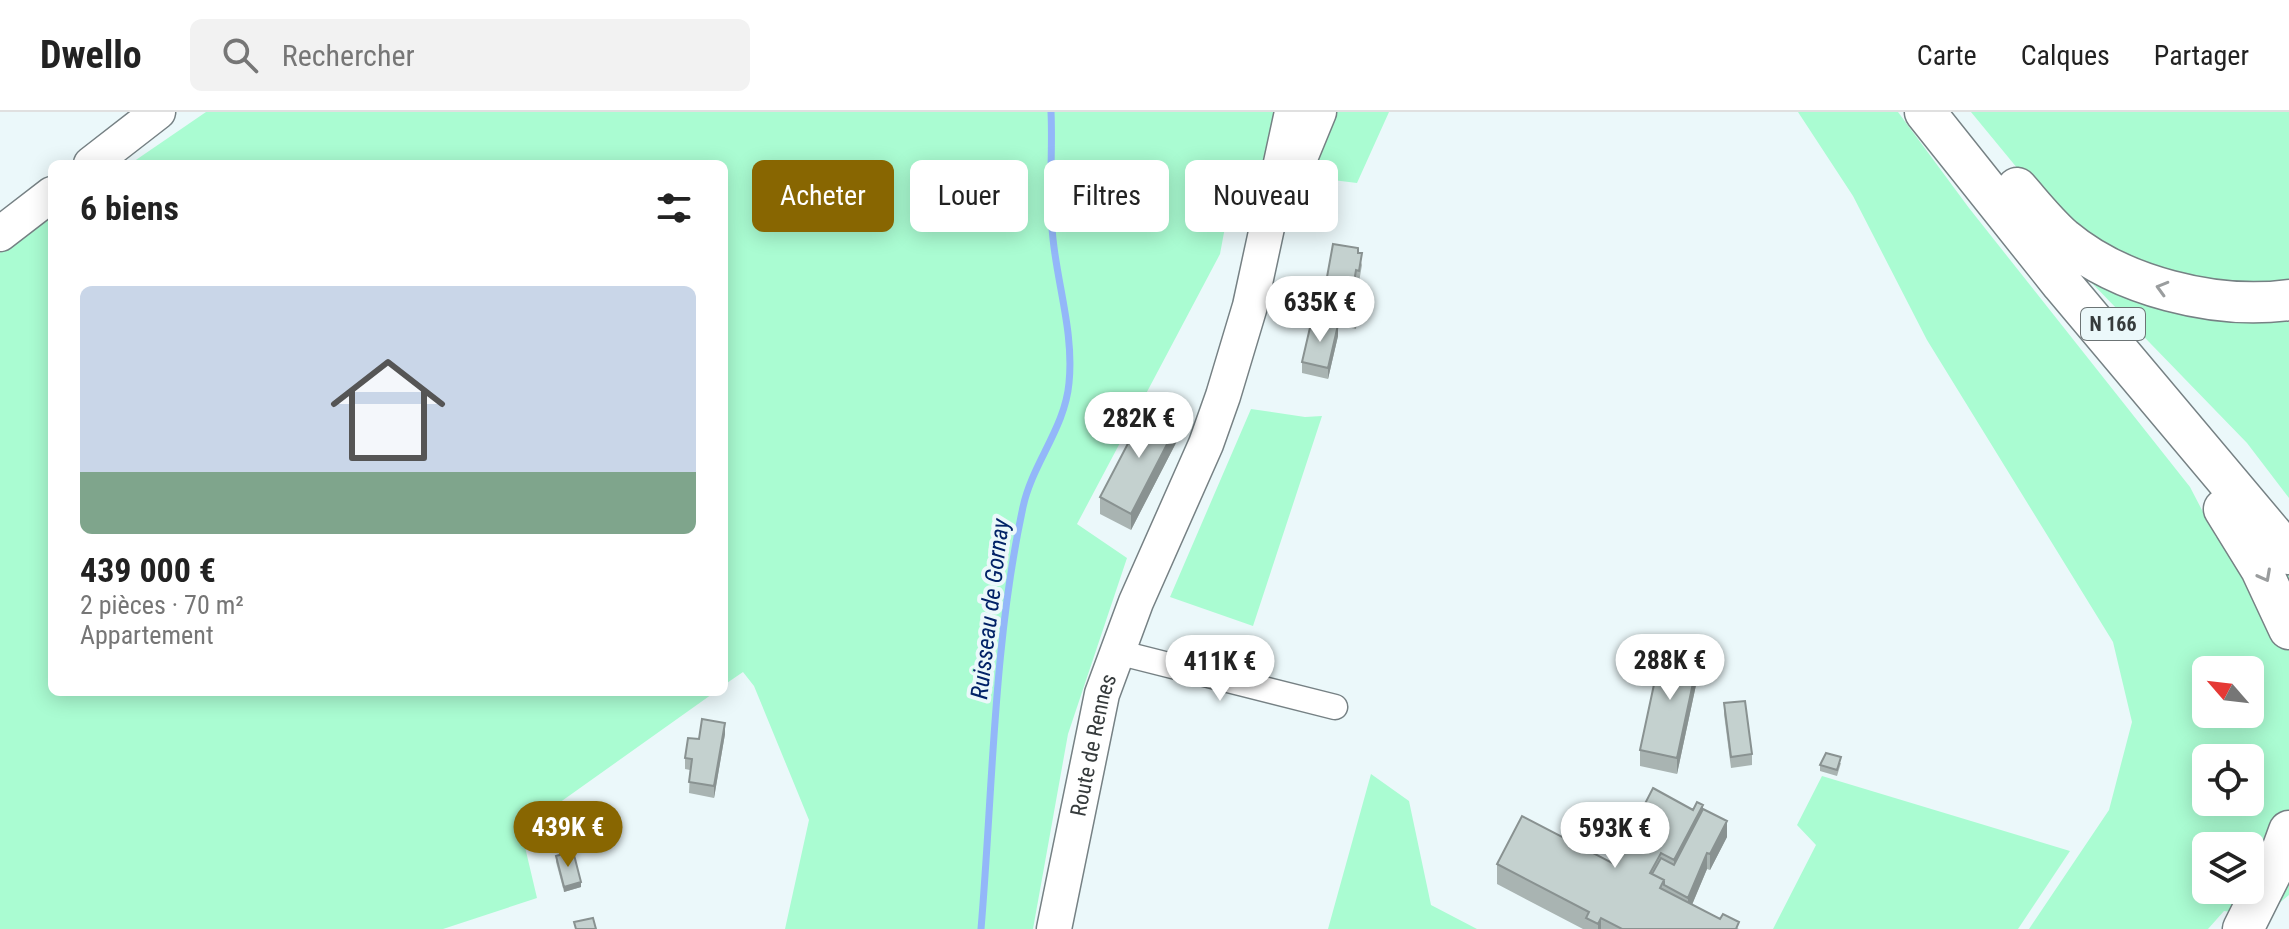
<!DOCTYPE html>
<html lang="fr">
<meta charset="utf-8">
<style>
:root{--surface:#fff;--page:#f2f2f2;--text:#222;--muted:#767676;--line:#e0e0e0;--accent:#886601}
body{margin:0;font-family:"Roboto Condensed",sans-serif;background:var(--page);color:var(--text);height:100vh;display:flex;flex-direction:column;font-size:30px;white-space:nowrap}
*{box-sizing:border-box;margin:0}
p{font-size:26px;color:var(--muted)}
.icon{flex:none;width:44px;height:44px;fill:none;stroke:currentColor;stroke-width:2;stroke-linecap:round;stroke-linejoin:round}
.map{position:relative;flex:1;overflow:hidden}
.panel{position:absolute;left:48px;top:48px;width:680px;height:536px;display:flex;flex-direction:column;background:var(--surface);border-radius:12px;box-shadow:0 4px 20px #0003}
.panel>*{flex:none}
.banner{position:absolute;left:752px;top:48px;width:760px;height:72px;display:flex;gap:16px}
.needle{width:52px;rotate:298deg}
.fabs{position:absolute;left:2192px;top:544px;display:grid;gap:16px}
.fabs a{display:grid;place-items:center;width:72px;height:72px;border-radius:12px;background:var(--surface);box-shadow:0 4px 20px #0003;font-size:40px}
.price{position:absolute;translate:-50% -68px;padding:0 18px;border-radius:28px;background:#fff;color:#222;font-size:26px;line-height:52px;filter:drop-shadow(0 2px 4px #0008)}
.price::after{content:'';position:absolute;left:50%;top:48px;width:24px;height:18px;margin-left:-12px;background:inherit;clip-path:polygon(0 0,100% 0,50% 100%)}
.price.selected{background:var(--accent);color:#fff}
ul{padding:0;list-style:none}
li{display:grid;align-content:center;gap:16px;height:424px;padding:0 32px}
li+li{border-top:2px solid var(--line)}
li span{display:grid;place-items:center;height:248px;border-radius:12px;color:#555}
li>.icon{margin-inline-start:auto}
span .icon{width:144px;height:144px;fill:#fffc;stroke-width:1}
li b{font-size:34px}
h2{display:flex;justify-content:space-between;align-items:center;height:96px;padding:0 32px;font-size:34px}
.tag{padding:0 28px;border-radius:12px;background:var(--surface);box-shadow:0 4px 20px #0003;font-size:28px;line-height:72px}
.tag.selected{background:var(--accent);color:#fff}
header{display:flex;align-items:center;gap:48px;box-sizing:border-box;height:112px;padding:0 40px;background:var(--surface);border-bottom:2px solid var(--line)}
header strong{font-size:38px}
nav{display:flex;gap:44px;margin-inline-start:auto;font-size:28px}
.search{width:560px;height:72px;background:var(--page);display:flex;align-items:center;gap:20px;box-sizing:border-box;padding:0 28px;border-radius:12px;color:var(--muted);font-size:30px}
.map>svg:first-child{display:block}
</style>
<header>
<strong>Dwello</strong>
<div class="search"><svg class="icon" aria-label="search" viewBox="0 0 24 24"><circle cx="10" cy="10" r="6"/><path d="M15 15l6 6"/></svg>Rechercher</div>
<nav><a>Carte</a><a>Calques</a><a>Partager</a></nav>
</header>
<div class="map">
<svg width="2289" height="817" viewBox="0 0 2289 817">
<rect width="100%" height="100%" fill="#ebf8fa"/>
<!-- green -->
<path fill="#aafcd2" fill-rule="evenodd" d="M 206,0 L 1389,0 L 1357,71 L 1236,56 L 1220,142 L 1077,412 L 1127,446 L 1068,622 L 1033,817 L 785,817 L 809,708 L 754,574 L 743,560 L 724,573 L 724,52 L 130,52 Z
M 1798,0 L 1898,0 L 1969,96 L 2190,375 L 2216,425 L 2276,447 L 2289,463 L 2289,783 L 2264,804 L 2224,799 L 2208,817 L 2029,817 L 2109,698 L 2132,610 L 2113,530 L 1927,228 L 1853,84 ZM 2206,558 L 2250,558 L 2250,602 L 2206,602 ZM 2206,646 L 2250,646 L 2250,690 L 2206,690 ZM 2206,734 L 2250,734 L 2250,778 L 2206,778 Z
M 1971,0 L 2289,0 L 2289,174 L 2201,173 L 2084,125 L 2046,91 Z
M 52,105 L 52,580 L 715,580 L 521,718 L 537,786 L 443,817 L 0,817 L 0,141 Z
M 2086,165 L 2289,201 L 2289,386 L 2247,331 Z
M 1251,297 L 1305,305 L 1322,304 L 1253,514 L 1170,485 Z
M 1371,662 L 1409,689 L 1431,793 L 1477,817 L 1328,817 Z
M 1822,664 L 2070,739 L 2018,817 L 1773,817 L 1816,733 L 1797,713 Z"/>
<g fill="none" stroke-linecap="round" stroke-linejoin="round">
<!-- stream -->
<path stroke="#93b7f9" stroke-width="7" d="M 981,817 C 993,676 993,534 1023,395 C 1032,352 1065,316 1069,271 C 1074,222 1058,175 1053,127 C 1048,86 1053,42 1051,0"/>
<defs>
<path id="minor" d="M 1117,540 L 1335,595"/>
<g id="secondary">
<path d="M 91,52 L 158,0"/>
<path d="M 1296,56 L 1319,0"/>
<path d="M 0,122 L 52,82"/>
<path id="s1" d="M 1054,817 L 1102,582 L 1136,490 L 1206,332 L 1223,284 L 1250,194 L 1292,0"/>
</g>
<path id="trunk" d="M 1925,0 L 2062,172 L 2289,442
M 2017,76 C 2032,93 2046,111 2063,126 C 2120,174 2215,198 2289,188
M 2224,397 L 2261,457 L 2289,517
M 2243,817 L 2281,741 L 2289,719"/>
</defs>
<!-- minor casing -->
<use href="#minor" stroke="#768184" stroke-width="27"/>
<!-- secondary casing -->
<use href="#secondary" stroke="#768184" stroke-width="37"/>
<!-- trunk casing -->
<use href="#trunk" stroke="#768184" stroke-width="43"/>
<!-- minor -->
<use href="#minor" stroke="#fff" stroke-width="24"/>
<!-- secondary -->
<use href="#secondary" stroke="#fff" stroke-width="34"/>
<!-- trunk -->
<use href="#trunk" stroke="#fff" stroke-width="40"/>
</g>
<!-- wall -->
<path fill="#a9b4b2" d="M 1358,141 L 1362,153 L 1359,170 L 1356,169 L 1354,181 L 1327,176 L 1327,165 Z
M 1307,193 L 1325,194 L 1323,202 L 1307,199 Z
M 1326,205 L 1358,205 L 1356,217 L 1338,213 L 1338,224 L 1328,267 L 1302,261 L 1302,250 L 1326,210 Z
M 1178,327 L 1131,418 L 1100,402 L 1100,385 Z
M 1699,559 L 1677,662 L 1640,654 L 1640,638 Z
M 1724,591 L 1752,642 L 1752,653 L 1731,656 L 1724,602 Z
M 725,622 L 714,686 L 689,681 L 690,658 L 685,657 L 685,646 L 699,627 Z
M 1841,651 L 1837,664 L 1820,659 L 1820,653 Z
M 1703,697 L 1727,725 L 1710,758 L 1707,757 L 1692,793 L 1739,817 L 1583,817 L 1497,772 L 1497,752 L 1614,752 Z
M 578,720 L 565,731 L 563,728 L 553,737 L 550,722 Z
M 556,744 L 581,775 L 564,780 L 556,750 Z"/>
<!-- shaded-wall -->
<path fill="#899291" d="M 1338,213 L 1338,224 L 1328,267 L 1328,256 Z
M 1178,311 L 1178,327 L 1131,418 L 1131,402 Z
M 1699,543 L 1699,559 L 1677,662 L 1677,646 Z
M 725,611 L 725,622 L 714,686 L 714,674 Z
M 1703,693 L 1703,713 L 1674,769 L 1674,748 Z
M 1727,709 L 1727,725 L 1710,758 L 1710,742 Z
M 578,714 L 578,720 L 565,731 L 565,725 Z
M 563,723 L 563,728 L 553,737 L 553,731 Z
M 1707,741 L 1707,757 L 1688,802 L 1688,786 Z
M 581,770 L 581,775 L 564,780 L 564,775 Z
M 1601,806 L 1601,817 L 1598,817 L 1598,812 Z"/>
<!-- building -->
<path fill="#c4d1cf" stroke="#899291" stroke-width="2" d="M 1333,132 L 1358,136 L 1358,141 L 1362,141 L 1359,159 L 1356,158 L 1354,170 L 1327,165 Z
M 1309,185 L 1325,188 L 1323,196 L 1307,193 Z
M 1328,193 L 1358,200 L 1356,212 L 1326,205 Z
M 1312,207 L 1338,213 L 1328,256 L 1302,250 Z
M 1147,295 L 1178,311 L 1131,402 L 1100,385 Z
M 1662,535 L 1699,543 L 1677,646 L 1640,638 Z
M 1745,589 L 1752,642 L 1731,645 L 1724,591 Z
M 702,607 L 725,611 L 714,674 L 689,670 L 692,647 L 685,646 L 688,626 L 699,627 Z
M 1826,641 L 1841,645 L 1837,658 L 1820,653 Z
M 1653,676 L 1693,698 L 1697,690 L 1703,693 L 1674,748 L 1661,741 L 1650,761 L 1664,768 L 1660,776 L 1720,807 L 1723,802 L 1739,810 L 1736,817 L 1622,817 L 1601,806 L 1598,812 L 1586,806 L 1589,800 L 1497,752 L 1522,704 L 1614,752 Z
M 1703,697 L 1727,709 L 1710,742 L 1707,741 L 1688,786 L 1664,773 L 1664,768 L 1652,762 L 1661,746 L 1674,753 Z
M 570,704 L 578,714 L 565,725 L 563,723 L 553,731 L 550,722 Z
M 573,739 L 581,770 L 564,775 L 556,744 Z
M 593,806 L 596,817 L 576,817 L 574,810 Z"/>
<!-- one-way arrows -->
<defs><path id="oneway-chevron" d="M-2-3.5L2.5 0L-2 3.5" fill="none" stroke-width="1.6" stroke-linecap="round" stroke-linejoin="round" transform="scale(2)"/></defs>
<g stroke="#9a9d9e">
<use href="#oneway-chevron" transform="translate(2162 176) rotate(-164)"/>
<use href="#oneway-chevron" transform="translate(2265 464) rotate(62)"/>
</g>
<g text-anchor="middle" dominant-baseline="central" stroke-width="8" stroke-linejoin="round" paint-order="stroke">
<!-- shield labels -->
<rect fill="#ebf8fa" stroke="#6c7475" stroke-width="2" x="2081" y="196" width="64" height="32" rx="6"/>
<g font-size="20" font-weight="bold" fill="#363b3c">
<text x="2113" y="212">N 166</text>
</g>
<!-- street labels -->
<g font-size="22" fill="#363b3c" stroke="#ebf8fa">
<text stroke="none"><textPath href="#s1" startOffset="188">Route de Rennes</textPath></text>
</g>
<!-- water labels -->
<g font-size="24" font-style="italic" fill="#022267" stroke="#ebf8fa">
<text transform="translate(990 497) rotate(-83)">Ruisseau de Gornay</text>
</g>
</g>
</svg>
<div class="fabs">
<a><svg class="needle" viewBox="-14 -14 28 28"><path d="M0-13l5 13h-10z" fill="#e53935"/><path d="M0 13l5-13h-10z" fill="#767676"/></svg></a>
<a><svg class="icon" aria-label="locate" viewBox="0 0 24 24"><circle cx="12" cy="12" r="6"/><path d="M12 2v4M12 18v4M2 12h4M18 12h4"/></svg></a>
<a><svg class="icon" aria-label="layers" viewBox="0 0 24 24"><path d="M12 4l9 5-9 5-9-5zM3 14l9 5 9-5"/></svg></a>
</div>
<b class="price" style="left:1320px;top:232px">635K €</b>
<b class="price" style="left:1139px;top:348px">282K €</b>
<b class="price" style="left:1670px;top:590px">288K €</b>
<b class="price" style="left:1220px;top:591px">411K €</b>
<b class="price selected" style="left:568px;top:757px">439K €</b>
<b class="price" style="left:1615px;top:758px">593K €</b>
<div class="banner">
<a class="tag selected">Acheter</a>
<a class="tag">Louer</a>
<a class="tag">Filtres</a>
<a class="tag">Nouveau</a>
</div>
<section class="panel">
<h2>6 biens<svg class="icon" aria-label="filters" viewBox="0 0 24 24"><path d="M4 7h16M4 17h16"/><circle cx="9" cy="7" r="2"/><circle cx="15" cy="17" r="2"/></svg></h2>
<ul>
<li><span style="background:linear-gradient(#c9d6e8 75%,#7fa58c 0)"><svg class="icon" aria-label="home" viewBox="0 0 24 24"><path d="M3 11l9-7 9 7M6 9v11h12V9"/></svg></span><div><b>439 000 €</b><p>2 pièces · 70 m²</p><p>Appartement</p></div></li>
</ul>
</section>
</div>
